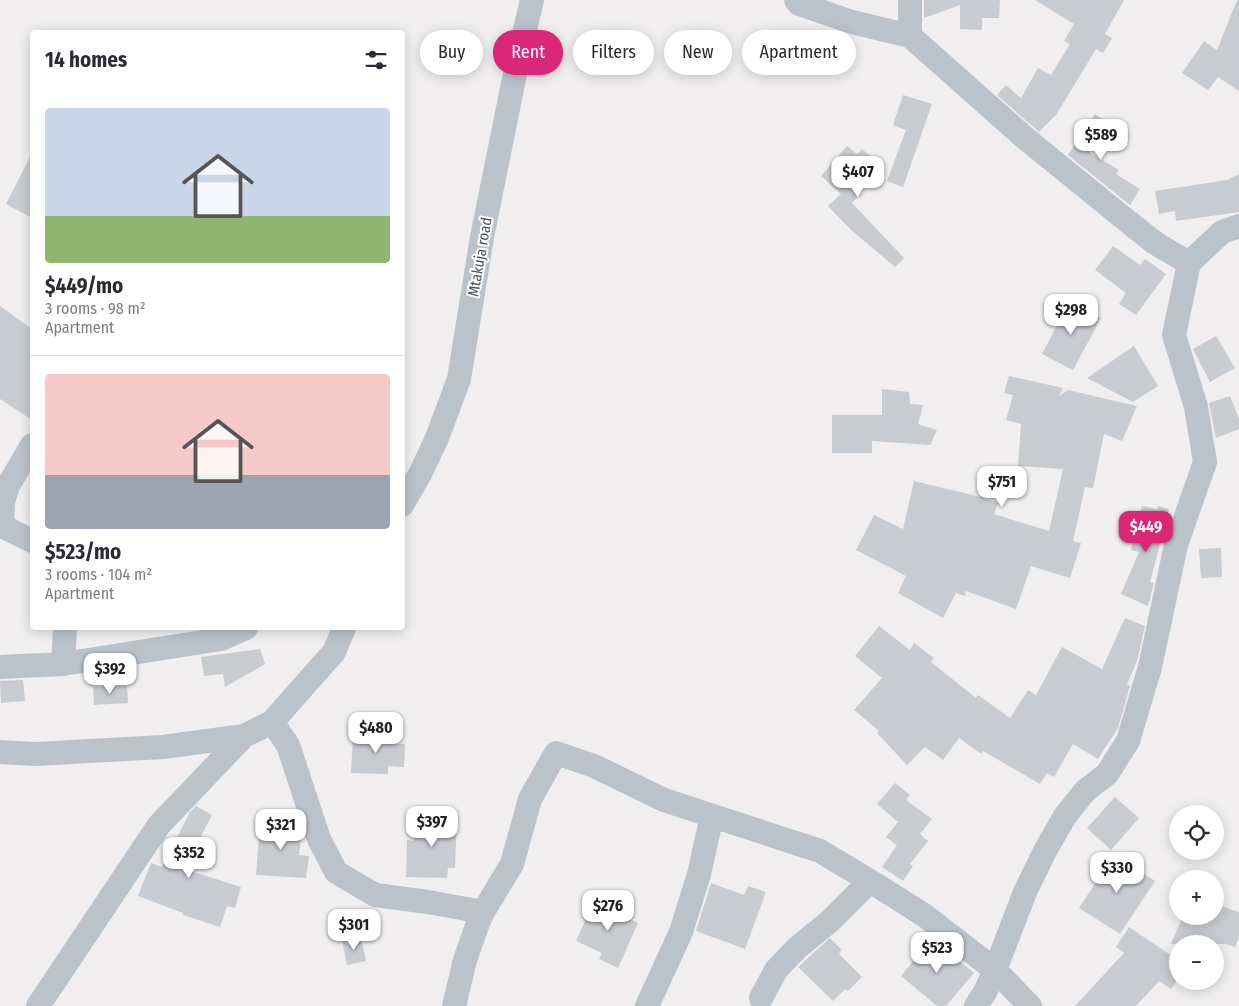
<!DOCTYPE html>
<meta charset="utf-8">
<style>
:root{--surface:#fff;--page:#f7f7f7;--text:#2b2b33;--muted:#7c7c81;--line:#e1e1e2;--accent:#db2777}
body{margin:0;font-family:"Fira Sans Condensed",sans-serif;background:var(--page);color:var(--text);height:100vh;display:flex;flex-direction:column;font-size:19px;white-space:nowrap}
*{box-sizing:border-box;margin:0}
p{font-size:16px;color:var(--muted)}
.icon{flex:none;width:28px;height:28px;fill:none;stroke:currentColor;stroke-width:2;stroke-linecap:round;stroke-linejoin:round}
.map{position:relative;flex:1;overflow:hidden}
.sheet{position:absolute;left:30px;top:30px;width:375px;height:600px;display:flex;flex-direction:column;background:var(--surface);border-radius:5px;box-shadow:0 2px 12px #0003}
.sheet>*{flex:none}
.banner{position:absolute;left:420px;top:30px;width:475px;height:45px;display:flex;gap:10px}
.buttons{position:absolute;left:1169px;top:805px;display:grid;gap:10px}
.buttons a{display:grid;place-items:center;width:55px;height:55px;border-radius:50%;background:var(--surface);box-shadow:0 2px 12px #0003;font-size:25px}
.price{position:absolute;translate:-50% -42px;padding:0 11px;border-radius:10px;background:#fff;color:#222;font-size:16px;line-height:32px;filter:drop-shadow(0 1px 2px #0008)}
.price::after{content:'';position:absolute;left:50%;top:30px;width:15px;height:11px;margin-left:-8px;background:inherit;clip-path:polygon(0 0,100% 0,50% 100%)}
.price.on{background:var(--accent);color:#fff}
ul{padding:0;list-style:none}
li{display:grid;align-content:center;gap:10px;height:265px;padding:0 15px}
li+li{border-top:1px solid var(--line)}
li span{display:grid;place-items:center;height:155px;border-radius:5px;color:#555}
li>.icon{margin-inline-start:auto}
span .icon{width:90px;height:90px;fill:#fffc;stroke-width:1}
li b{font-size:21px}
h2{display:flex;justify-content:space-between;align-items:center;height:60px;padding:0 15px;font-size:21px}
.pill{padding:0 18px;border-radius:22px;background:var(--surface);box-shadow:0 2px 12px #0003;font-size:18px;line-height:45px}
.pill.on{background:var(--accent);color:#fff}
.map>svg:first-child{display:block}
</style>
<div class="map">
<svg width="1239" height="1006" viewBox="0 0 1239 1006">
<rect width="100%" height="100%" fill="#f0eeee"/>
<!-- building -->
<path fill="#c8cbd0" d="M 924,0 L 1000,0 L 999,18 L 982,18 L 982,30 L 960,29 L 960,5 L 924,18 Z
M 1035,0 L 1124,0 L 1105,34 L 1112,38 L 1103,53 L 1096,49 L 1056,115 L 1039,132 L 997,95 L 1006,85 L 1021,98 L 1038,68 L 1051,75 L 1070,44 L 1064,41 L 1074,24 Z
M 1237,0 L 1239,0 L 1239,91 L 1218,77 L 1208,90 L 1182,73 L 1204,41 L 1217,50 Z
M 903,95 L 932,104 L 903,187 L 887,181 L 906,130 L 893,125 Z
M 1095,114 L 1109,124 L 1090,153 L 1119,170 L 1116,174 L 1140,189 L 1130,205 L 1068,155 Z
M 847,146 L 857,154 L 862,149 L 883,167 L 852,203 L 904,258 L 895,267 L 850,229 L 828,206 L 841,194 L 821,176 Z
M 32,153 L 32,218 L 6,204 Z
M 1239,174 L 1239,212 L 1176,221 L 1175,211 L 1159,214 L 1155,191 L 1227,180 Z
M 1113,246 L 1140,265 L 1145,259 L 1166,274 L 1136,315 L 1119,304 L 1126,293 L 1095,270 Z
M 1070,301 L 1101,318 L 1073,370 L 1042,354 Z
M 0,306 L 32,329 L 32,420 L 0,399 Z
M 1216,336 L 1235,368 L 1210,382 L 1193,349 Z
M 1134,346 L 1158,386 L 1133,402 L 1087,378 Z
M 1009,376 L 1063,388 L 1059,396 L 1068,390 L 1137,406 L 1122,441 L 1104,434 L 1093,488 L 1085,487 L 1073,541 L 1081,543 L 1070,578 L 1031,566 L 1016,609 L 966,591 L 965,596 L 956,593 L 943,618 L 898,593 L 906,576 L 856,550 L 874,515 L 903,529 L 914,481 L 973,495 L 998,503 L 994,514 L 1049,531 L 1063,469 L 1018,466 L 1021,424 L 1006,420 L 1013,395 L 1004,393 Z
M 882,389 L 909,392 L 910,404 L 923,405 L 918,424 L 937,430 L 930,445 L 872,441 L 872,453 L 832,453 L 832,415 L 882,415 Z
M 1230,396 L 1239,419 L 1239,429 L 1216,438 L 1209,403 Z
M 1142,506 L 1157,509 L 1158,506 L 1169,509 L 1150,582 L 1154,583 L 1148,606 L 1121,594 L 1139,552 L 1131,550 Z
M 1221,548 L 1222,577 L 1201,578 L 1199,549 Z
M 1125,618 L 1145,626 L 1137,661 L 1127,684 L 1130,686 L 1118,728 L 1098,759 L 1073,744 L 1054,777 L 1047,773 L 1040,784 L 983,751 L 981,754 L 959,738 L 943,760 L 925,747 L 907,765 L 877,733 L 879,731 L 854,710 L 882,678 L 855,656 L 879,626 L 910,650 L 914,643 L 934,658 L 931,662 L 976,698 L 978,695 L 1010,718 L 1028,690 L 1036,695 L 1062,647 L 1102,669 Z
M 260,649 L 265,664 L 225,687 L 223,674 L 204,676 L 201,657 Z
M 23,680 L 25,701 L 1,703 L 0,681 Z
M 127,686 L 128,703 L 94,705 L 93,687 Z
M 353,735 L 393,736 L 393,744 L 405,744 L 404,767 L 388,766 L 388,774 L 351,773 Z
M 895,783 L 910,795 L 906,800 L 932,819 L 920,834 L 928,841 L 910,864 L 913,866 L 903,881 L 882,867 L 897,845 L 886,837 L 898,822 L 877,804 Z
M 1115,797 L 1139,818 L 1111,850 L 1087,828 Z
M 196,806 L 212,815 L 184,869 L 241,887 L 235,908 L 227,906 L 220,927 L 183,915 L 183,913 L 138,896 L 151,863 L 162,867 L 190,812 Z
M 414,817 L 457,818 L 455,868 L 448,868 L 447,878 L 406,877 L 407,840 L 414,841 Z
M 273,822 L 300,825 L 302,830 L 299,855 L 309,856 L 306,878 L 256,875 L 260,824 L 272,825 Z
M 1114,855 L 1155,881 L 1120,934 L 1079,908 Z
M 711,883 L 744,895 L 748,886 L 766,892 L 745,949 L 696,931 Z
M 609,898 L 629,908 L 624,917 L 638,923 L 618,968 L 599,959 L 602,953 L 576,941 L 593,904 L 604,908 Z
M 1215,904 L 1239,912 L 1239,937 L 1235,947 L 1225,944 L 1171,944 L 1183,916 L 1215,916 Z
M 1129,927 L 1178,960 L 1178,979 L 1171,989 L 1159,981 L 1136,1006 L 1075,1006 L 1124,953 L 1116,947 Z
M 361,937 L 366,961 L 347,965 L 342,941 Z
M 830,938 L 842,950 L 839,954 L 862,977 L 848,991 L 845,989 L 833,1001 L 798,967 Z
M 932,938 L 974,973 L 946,1006 L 937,1006 L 901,976 Z"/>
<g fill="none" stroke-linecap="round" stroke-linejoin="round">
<!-- street -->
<path stroke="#bac3ca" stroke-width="24" d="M 796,0 L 799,4 L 852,22 L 910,36 L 1025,138 L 1121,216 L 1155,243 L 1189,263
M 910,0 L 910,36
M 402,505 L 420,474 L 437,438 L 459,379 L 482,237 L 517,64 L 532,0
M 0,525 L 32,541
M 2,526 L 3,502 L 8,486 L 32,445
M 63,664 L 65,628
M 0,667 L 63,664 L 221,639 L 246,628
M 272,722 L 288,745 L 319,839 L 336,872 L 375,895 L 428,902 L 483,912
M 0,752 L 35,754 L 163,747 L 244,736
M 761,998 L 776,970 L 797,948 L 830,921 L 870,881
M 38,1006 L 159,825 L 244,736 L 272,722 L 334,652 L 344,628
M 454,1006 L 465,960 L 478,923 L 483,912 L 512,864 L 530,799 L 556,753 L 594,766 L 664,800 L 820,851 L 870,881 L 924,915 L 995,970 L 1030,1006
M 647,1006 L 681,932 L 699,874 L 712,816
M 976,1006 L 985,992 L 995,970 L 1025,892 L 1045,851 L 1065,816 L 1085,791 L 1107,774 L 1128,741 L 1150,667 L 1176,545 L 1205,462 L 1196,407 L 1174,335 L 1189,263 L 1222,232 L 1239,226"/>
</g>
<g text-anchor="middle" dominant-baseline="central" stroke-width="4" stroke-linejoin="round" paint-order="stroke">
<!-- street labels -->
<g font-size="15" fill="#47525a" stroke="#fff">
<text transform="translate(480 257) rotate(-80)">Mtakuja road</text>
</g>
</g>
</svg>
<div class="buttons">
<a><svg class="icon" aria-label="locate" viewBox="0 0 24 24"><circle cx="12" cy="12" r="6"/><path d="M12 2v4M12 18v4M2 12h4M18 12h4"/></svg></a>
<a>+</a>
<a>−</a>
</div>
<b class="price" style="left:1101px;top:161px">$589</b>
<b class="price" style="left:858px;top:198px">$407</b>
<b class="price" style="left:1071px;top:336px">$298</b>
<b class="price" style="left:1002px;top:508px">$751</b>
<b class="price on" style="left:1146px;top:553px">$449</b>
<b class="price" style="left:110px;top:695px">$392</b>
<b class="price" style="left:376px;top:754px">$480</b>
<b class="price" style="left:432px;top:848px">$397</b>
<b class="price" style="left:281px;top:851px">$321</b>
<b class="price" style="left:189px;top:879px">$352</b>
<b class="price" style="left:1117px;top:894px">$330</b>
<b class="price" style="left:608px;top:932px">$276</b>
<b class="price" style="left:354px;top:951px">$301</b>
<b class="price" style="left:937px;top:974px">$523</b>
<div class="banner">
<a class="pill">Buy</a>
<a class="pill on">Rent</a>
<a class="pill">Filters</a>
<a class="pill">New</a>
<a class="pill">Apartment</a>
</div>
<section class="sheet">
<h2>14 homes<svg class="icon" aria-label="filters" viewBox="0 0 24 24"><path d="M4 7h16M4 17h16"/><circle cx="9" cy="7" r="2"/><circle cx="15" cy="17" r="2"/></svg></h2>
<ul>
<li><span style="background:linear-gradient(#c9d6e8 70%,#8fb573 0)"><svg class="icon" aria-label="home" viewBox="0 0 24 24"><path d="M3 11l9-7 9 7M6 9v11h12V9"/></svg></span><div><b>$449/mo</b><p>3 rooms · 98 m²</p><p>Apartment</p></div></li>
<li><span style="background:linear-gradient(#f6c9c9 65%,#9aa5b1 0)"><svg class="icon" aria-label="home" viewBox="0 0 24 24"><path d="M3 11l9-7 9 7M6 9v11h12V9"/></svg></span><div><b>$523/mo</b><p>3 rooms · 104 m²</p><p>Apartment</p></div></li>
</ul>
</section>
</div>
